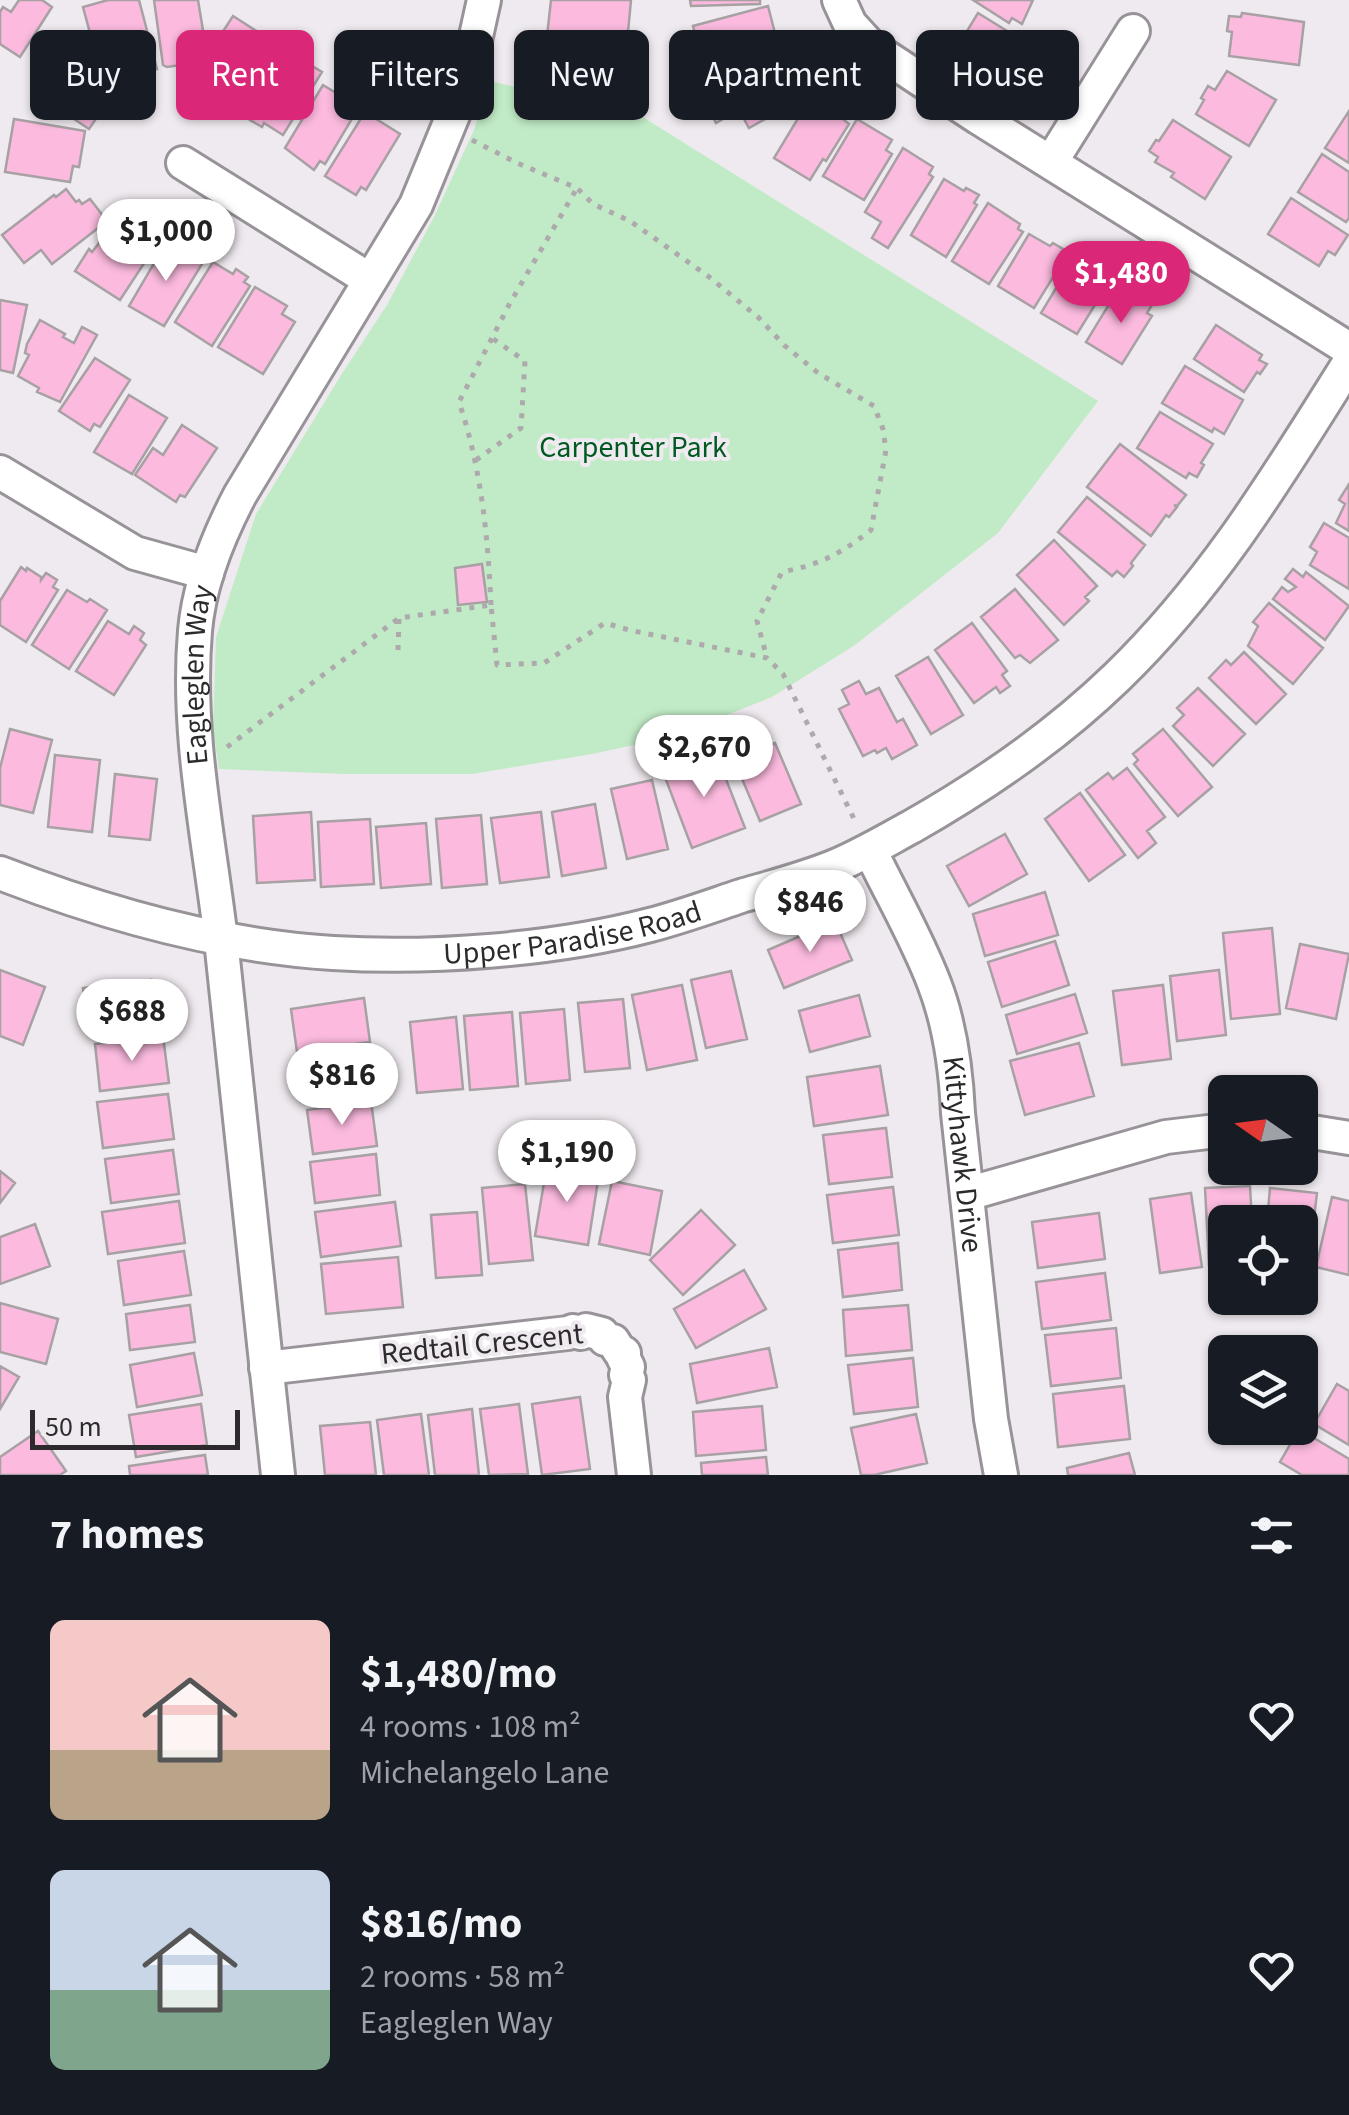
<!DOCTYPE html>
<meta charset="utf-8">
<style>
:root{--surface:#171b24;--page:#20242c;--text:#f1f3f6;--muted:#9ea1a6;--accent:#db2777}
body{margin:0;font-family:"Source Sans 3",sans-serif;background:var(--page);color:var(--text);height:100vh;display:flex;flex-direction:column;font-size:38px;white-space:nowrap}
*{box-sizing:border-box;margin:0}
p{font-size:32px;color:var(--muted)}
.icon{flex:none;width:55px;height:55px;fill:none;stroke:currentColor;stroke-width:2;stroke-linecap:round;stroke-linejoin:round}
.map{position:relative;height:1475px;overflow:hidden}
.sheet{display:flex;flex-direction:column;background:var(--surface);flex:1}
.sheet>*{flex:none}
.hud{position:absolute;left:30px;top:30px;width:1290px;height:90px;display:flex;gap:20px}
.needle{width:65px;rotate:284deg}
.buttons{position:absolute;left:1208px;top:1075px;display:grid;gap:20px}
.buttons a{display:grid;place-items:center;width:110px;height:110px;border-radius:15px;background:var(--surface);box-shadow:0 2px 8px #0004;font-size:50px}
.scale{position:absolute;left:30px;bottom:25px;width:210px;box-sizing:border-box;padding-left:10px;border:5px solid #2c2a2c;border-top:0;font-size:28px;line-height:35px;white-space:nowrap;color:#2c2a2c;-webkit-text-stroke:8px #efeaef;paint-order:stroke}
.price{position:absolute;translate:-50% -85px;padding:0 22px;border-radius:35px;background:#fff;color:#222;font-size:32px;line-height:65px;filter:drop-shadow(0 2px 5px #0008)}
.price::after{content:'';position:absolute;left:50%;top:60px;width:30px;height:22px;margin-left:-15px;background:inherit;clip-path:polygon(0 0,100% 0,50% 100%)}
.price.active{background:var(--accent);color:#fff}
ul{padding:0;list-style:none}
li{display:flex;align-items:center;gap:30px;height:250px;padding:0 50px}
li span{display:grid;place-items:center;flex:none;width:280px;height:200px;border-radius:15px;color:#555}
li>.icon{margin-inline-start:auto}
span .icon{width:120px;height:120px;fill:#fffc;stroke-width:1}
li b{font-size:42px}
h2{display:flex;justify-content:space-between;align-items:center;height:120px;padding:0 50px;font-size:42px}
.chip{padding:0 35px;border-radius:15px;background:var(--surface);box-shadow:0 2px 8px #0004;font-size:35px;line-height:90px}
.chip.active{background:var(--accent);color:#fff}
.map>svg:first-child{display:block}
</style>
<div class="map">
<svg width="1349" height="1475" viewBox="0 0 1349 1475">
<rect width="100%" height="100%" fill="#efeaef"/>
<!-- green -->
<path fill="#c1ebc6" d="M 490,81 L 641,116 L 1098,401 L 998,533 L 855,645 L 772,697 L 671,737 L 592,754 L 472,774 L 346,774 L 219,769 L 213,729 L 216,637 L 256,514 L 343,372 L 387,305 L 434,217 L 474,130 Z"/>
<!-- building -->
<path fill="#fbbade" stroke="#a7a1a4" stroke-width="2.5" d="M 19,0 L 42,0 L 52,7 L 20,57 L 0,44 L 0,12 L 3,7 L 11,12 Z
M 108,0 L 139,0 L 157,69 L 135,75 L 133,65 L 128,66 L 127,60 L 120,61 L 122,68 L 119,72 L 106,75 L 105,69 L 100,70 L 83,7 Z
M 154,0 L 198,0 L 208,61 L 167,67 L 163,65 Z
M 551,0 L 631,0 L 627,43 L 547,36 Z
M 690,0 L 760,0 L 760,4 L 691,6 Z
M 973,0 L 1033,0 L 1022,24 L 1012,18 L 1009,23 Z
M 768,6 L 778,45 L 771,47 L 773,53 L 704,71 L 693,26 Z
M 978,13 L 1033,47 L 1020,67 L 1023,69 L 1016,81 L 1009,76 L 1006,80 L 956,49 Z
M 1242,13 L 1304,22 L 1299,65 L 1229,56 L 1232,32 L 1227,31 L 1229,16 L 1241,17 Z
M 233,16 L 280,46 L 247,99 L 227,87 L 224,91 L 214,84 L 219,75 L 214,71 L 223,57 L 217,52 L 225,39 L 220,36 Z
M 556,39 L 621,55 L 610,102 L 548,87 L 552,62 L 544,60 L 547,50 L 553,51 Z
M 285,50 L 322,72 L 283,135 L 264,123 L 262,127 L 250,120 L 256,110 L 250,107 Z
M 786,55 L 799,79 L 802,77 L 808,89 L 800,93 L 803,98 L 749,128 L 739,110 L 716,123 L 704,100 Z
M 62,58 L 103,85 L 99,90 L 110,98 L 89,129 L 38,95 Z
M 1227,71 L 1276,100 L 1249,146 L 1196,114 L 1204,100 L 1201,98 L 1208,86 L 1215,90 Z
M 323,85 L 359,107 L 325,164 L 320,161 L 314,170 L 285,148 Z
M 814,92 L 848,112 L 844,120 L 849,124 L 826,161 L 823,159 L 810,180 L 774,158 Z
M 1349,111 L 1349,163 L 1325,148 Z
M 365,112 L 400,134 L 366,190 L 361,187 L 356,195 L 325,176 Z
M 14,119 L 85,131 L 79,167 L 73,166 L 70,182 L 5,172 Z
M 857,119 L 892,140 L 886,150 L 892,154 L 864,200 L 823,176 Z
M 1173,120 L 1231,157 L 1205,199 L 1171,177 L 1174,173 L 1155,162 L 1158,157 L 1149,151 L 1156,140 L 1159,141 Z
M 903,148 L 933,167 L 929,174 L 933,177 L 888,248 L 872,238 L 881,222 L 865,212 Z
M 1322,154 L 1349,172 L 1349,218 L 1346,222 L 1298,192 Z
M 944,179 L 964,191 L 966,188 L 979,195 L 974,203 L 977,205 L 946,257 L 911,235 Z
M 66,189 L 76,202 L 79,200 L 82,204 L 90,199 L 107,221 L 52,264 L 41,250 L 24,263 L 2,235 L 54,195 L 56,197 Z
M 1291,198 L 1348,235 L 1335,255 L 1328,251 L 1319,266 L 1268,234 Z
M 988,203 L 1020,224 L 1018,229 L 1023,232 L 989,284 L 952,261 Z
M 114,224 L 124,230 L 128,225 L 138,232 L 135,235 L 154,248 L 120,300 L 75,271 L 89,249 L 92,252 Z
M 1029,234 L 1050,246 L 1053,243 L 1063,249 L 1058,258 L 1063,261 L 1034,308 L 998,286 Z
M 174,242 L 185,249 L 183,253 L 202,264 L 164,326 L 129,306 L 163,248 L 168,252 Z
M 1073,260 L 1094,273 L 1095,270 L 1106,276 L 1102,284 L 1106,287 L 1077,334 L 1041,313 Z
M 213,262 L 233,274 L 236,269 L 248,277 L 244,282 L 250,286 L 212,346 L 175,322 Z
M 255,287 L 287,306 L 282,314 L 295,322 L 263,374 L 218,347 Z
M 1119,288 L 1139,300 L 1140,297 L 1152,305 L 1147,313 L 1152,316 L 1122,364 L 1086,342 Z
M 0,300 L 27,305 L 13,373 L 0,370 Z
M 40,320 L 65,334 L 63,337 L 74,343 L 82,327 L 97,335 L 60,402 L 37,392 L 39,388 L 18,376 L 29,355 L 25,353 L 27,344 Z
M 1216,325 L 1262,355 L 1259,360 L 1267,364 L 1260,374 L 1257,372 L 1244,392 L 1194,359 Z
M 95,358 L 130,380 L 100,427 L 94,424 L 90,431 L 59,411 Z
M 1185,366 L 1243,400 L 1224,434 L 1214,428 L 1212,432 L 1162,403 Z
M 129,395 L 167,418 L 132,474 L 94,452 Z
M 1160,412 L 1213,444 L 1201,463 L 1204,465 L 1197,477 L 1189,473 L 1186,478 L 1137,448 Z
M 182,425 L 217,448 L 185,497 L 180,495 L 176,502 L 135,475 L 153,448 L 163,455 Z
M 1120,444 L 1186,495 L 1177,506 L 1174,505 L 1177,507 L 1169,517 L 1166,515 L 1151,536 L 1087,487 Z
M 1349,484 L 1349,531 L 1336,523 L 1345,504 L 1339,500 Z
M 1087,497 L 1145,545 L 1131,563 L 1133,566 L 1124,577 L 1117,571 L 1112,576 L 1058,532 Z
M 1324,523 L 1349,538 L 1349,589 L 1310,565 L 1317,552 L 1310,547 Z
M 1054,540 L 1097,586 L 1085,597 L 1089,601 L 1064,625 L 1017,575 Z
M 482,564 L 487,602 L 458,605 L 455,568 Z
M 21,567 L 26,571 L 27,568 L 41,577 L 41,580 L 46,573 L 57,580 L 53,587 L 58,590 L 26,642 L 0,625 L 0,601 Z
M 1293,569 L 1303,577 L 1306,572 L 1349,606 L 1325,640 L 1273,599 L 1282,587 L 1288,592 L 1296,587 L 1285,579 Z
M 1015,589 L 1058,640 L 1030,663 L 1020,655 L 1015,658 L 981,617 Z
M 67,590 L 87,602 L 90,599 L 107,610 L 69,669 L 32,645 Z
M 1269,603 L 1323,648 L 1293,684 L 1248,646 L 1258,626 L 1253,622 Z
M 108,621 L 129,634 L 134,626 L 144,633 L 140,640 L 146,645 L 114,695 L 76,671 Z
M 972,623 L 1007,671 L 1002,675 L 1010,686 L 1000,693 L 996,687 L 974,703 L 935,650 Z
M 1244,652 L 1286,694 L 1256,724 L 1209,678 L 1226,660 L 1231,665 Z
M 928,657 L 963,715 L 931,734 L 896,676 Z
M 859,681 L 866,694 L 879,688 L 897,722 L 903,719 L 917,745 L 892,759 L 886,748 L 877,753 L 875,750 L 863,756 L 839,709 L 849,704 L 842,690 Z
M 1198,688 L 1245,734 L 1213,766 L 1173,726 L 1184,715 L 1177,708 Z
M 10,729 L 52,740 L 33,813 L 0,805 L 0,768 Z
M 1163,729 L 1212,787 L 1178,816 L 1134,764 L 1138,760 L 1133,754 Z
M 775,743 L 801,804 L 760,821 L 734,760 Z
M 715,751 L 745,828 L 692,848 L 663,772 Z
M 55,755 L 100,760 L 92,832 L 48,827 Z
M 1127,768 L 1165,817 L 1147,831 L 1156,843 L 1138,858 L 1086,790 L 1108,773 L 1113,779 Z
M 115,774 L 157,779 L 150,840 L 109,836 Z
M 652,780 L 668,849 L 627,859 L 611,789 Z
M 1080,793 L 1125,855 L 1089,881 L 1045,819 Z
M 595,804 L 606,868 L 562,876 L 552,812 Z
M 311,812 L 315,880 L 257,883 L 253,816 Z
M 541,812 L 549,877 L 500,883 L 491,818 Z
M 481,815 L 487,884 L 442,888 L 436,819 Z
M 370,819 L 374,884 L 321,887 L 318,822 Z
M 426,823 L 431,884 L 381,888 L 376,827 Z
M 1005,834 L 1027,874 L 969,906 L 947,866 Z
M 1045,892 L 1058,935 L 985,956 L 973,914 Z
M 835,921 L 852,960 L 784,988 L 768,950 Z
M 1272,928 L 1280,1014 L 1231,1019 L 1223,933 Z
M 1055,941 L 1069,985 L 1002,1007 L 988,962 Z
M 1300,944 L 1349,954 L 1336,1019 L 1286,1008 Z
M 0,970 L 45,987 L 23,1045 L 0,1036 Z
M 1219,970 L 1226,1035 L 1177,1041 L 1170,976 Z
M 731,971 L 747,1039 L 706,1048 L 691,980 Z
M 151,980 L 156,1024 L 88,1032 L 83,988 Z
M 682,985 L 697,1060 L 647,1070 L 632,995 Z
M 1163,985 L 1171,1059 L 1122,1065 L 1113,991 Z
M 1075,994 L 1087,1033 L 1017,1054 L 1006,1015 Z
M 859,995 L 870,1036 L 810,1052 L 799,1011 Z
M 364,998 L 370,1042 L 297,1052 L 291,1009 Z
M 623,999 L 630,1068 L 585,1072 L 578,1003 Z
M 564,1009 L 570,1080 L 526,1084 L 520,1013 Z
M 512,1012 L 518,1086 L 470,1090 L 464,1016 Z
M 456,1017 L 463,1089 L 417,1093 L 410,1022 Z
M 163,1036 L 169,1083 L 100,1091 L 95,1044 Z
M 1079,1043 L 1094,1096 L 1025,1115 L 1010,1061 Z
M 366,1051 L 371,1095 L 301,1102 L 297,1058 Z
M 880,1066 L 888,1115 L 814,1126 L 807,1077 Z
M 168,1094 L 174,1139 L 103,1148 L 97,1102 Z
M 371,1101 L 377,1146 L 313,1154 L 307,1110 Z
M 886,1128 L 892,1177 L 829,1184 L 823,1135 Z
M 173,1150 L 179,1194 L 111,1203 L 105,1159 Z
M 376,1154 L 380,1195 L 315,1203 L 310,1162 Z
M 547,1165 L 599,1174 L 588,1245 L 535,1236 Z
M 0,1171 L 15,1183 L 0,1203 Z
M 612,1181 L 662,1191 L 650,1255 L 599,1244 Z
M 525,1184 L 533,1260 L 489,1264 L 482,1188 Z
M 1250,1186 L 1252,1222 L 1225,1222 L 1225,1264 L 1209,1265 L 1205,1188 Z
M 893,1187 L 899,1235 L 833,1243 L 827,1195 Z
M 1270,1188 L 1317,1193 L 1308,1268 L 1300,1267 L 1300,1222 L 1267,1222 Z
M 1191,1193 L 1202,1267 L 1160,1273 L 1150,1199 Z
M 1332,1197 L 1349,1201 L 1349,1275 L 1316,1267 Z
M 179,1201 L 185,1243 L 108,1254 L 102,1212 Z
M 395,1202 L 401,1246 L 321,1257 L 315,1212 Z
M 701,1210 L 735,1245 L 683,1295 L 650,1260 Z
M 477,1212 L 482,1275 L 436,1278 L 431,1215 Z
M 1099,1213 L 1105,1259 L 1038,1268 L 1032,1222 Z
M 35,1224 L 50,1266 L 0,1284 L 0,1237 Z
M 898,1243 L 902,1290 L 843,1297 L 838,1250 Z
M 184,1251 L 191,1295 L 124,1305 L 118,1261 Z
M 398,1257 L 403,1307 L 326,1314 L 321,1264 Z
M 744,1270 L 766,1309 L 696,1348 L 674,1309 Z
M 1105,1273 L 1111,1320 L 1042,1329 L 1036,1282 Z
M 0,1303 L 58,1319 L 46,1364 L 0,1352 Z
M 190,1305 L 195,1342 L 130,1350 L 126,1314 Z
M 908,1305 L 912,1350 L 846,1356 L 843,1310 Z
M 1116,1328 L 1121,1378 L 1051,1386 L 1045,1335 Z
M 769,1348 L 777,1387 L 697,1403 L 690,1364 Z
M 194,1353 L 202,1395 L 137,1407 L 130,1365 Z
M 913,1358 L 918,1407 L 854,1414 L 848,1365 Z
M 0,1366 L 19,1377 L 0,1409 Z
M 1337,1384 L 1349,1391 L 1349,1445 L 1314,1424 Z
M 1124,1386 L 1130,1439 L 1058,1447 L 1053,1394 Z
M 580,1397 L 590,1469 L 542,1475 L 532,1404 Z
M 201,1404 L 207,1445 L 136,1457 L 129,1415 Z
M 519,1404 L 528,1474 L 489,1475 L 480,1409 Z
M 762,1406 L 766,1450 L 696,1456 L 693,1412 Z
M 472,1409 L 479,1475 L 435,1475 L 428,1415 Z
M 421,1414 L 429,1475 L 384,1475 L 377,1420 Z
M 916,1414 L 927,1463 L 874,1475 L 861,1475 L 851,1428 Z
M 370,1422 L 376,1475 L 325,1475 L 320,1426 Z
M 1299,1429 L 1349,1459 L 1349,1475 L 1302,1475 L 1280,1462 Z
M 38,1431 L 66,1471 L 60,1475 L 0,1475 L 0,1457 Z
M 1129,1453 L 1135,1475 L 1068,1475 L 1067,1468 Z
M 205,1455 L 208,1475 L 130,1475 L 129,1466 Z
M 766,1457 L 768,1475 L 702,1475 L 701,1463 Z"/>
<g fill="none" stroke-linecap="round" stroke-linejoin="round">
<defs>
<g id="minor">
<path d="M 839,0 L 850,24 L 871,47 L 979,118 L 1349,349"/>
<path d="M 1051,162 L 1133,31"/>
<path d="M 183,163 L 370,280"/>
<path d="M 0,472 L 135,553 L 207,573"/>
<path id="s1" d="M 870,850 C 891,894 917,938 934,983 C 950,1024 956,1069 958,1113 L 991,1419 L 1001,1475"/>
<path id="s2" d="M 0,873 C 106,914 219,946 333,953 C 431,959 554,950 650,925 C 681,917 711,906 741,896 C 772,887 803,879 833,867 C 860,856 885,841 911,827 C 985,785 1056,736 1117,677 C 1214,583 1278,476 1349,363"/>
<path d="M 1300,1130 L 1349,1138"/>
<path d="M 967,1194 L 1166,1137 L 1225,1130"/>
<path d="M 266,1368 L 568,1333 L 573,1331 L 581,1333 L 586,1330 L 602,1334 L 605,1339 L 613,1341 L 620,1352 L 624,1353 L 623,1357 L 628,1367 L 626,1375 L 629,1380 L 625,1397 L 634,1475"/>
<path id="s3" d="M 278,1475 C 258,1297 241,1118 221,940 C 209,838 186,734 195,631 C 199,583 218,537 240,495 L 416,205 L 465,86 L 484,0"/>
</g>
</defs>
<!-- minor casing -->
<use href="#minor" stroke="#989398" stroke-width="38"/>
<!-- path -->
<path stroke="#ada9ad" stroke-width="5" stroke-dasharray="5 8" stroke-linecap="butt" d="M 472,140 L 517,163 L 577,188 L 593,204 L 630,221 L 708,276 L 759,318 L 784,345 L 818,373 L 874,406 L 883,429 L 886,450 L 871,530 C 839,555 821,564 782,572 L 757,621 L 767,658
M 476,460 L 521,428 L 525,361 L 492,338
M 491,605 C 488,536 481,467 459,402 L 510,303 L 577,188
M 398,650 L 399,618
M 227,747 L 399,618 L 491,605 L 497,665 L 544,663 L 605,623 L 629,630 L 767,658 L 783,674 L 857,825"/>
<!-- minor -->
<use href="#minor" stroke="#fff" stroke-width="32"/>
</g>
<g text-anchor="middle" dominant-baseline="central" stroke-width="8" stroke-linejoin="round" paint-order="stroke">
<!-- park labels -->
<g font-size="30" fill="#005a21" stroke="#efeaef">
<text x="633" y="447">Carpenter Park</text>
</g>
<!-- street labels -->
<g font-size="30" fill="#2c2a2c" stroke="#efeaef">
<text stroke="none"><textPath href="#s3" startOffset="805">Eagleglen Way</textPath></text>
<text stroke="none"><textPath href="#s2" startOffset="585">Upper Paradise Road</textPath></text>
<text stroke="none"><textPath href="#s1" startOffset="322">Kittyhawk Drive</textPath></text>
<text transform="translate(482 1344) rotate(-6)">Redtail Crescent</text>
</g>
</g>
</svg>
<div class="buttons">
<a><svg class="needle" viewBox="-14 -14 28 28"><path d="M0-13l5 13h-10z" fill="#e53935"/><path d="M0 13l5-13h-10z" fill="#9ea1a6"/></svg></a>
<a><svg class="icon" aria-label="locate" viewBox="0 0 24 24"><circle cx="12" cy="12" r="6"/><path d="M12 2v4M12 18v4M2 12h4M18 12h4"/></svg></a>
<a><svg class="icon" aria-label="layers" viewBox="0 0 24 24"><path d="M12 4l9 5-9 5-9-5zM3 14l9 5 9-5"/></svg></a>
</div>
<div class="scale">50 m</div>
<b class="price" style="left:166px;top:284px">$1,000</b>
<b class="price active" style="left:1121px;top:326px">$1,480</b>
<b class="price" style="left:704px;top:800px">$2,670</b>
<b class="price" style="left:810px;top:955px">$846</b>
<b class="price" style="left:132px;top:1064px">$688</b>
<b class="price" style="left:342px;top:1128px">$816</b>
<b class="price" style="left:567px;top:1205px">$1,190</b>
<div class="hud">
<a class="chip">Buy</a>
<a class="chip active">Rent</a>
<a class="chip">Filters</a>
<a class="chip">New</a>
<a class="chip">Apartment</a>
<a class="chip">House</a>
</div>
</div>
<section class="sheet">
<h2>7 homes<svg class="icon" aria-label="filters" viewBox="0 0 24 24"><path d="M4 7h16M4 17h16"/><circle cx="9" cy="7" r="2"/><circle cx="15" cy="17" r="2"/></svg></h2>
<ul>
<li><span style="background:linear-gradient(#f6c9c9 65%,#b9a48a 0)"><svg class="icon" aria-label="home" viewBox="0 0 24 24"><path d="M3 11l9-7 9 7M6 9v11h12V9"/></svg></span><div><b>$1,480/mo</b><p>4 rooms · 108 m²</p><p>Michelangelo Lane</p></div><svg class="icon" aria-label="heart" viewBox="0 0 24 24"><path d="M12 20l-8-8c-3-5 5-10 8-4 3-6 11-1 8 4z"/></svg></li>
<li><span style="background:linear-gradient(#c9d6e8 60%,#7fa58c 0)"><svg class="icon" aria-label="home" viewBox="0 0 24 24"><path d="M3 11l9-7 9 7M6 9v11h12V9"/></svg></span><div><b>$816/mo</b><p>2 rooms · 58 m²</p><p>Eagleglen Way</p></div><svg class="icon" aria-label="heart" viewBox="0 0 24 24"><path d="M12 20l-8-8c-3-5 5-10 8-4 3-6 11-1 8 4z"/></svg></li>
</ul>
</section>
